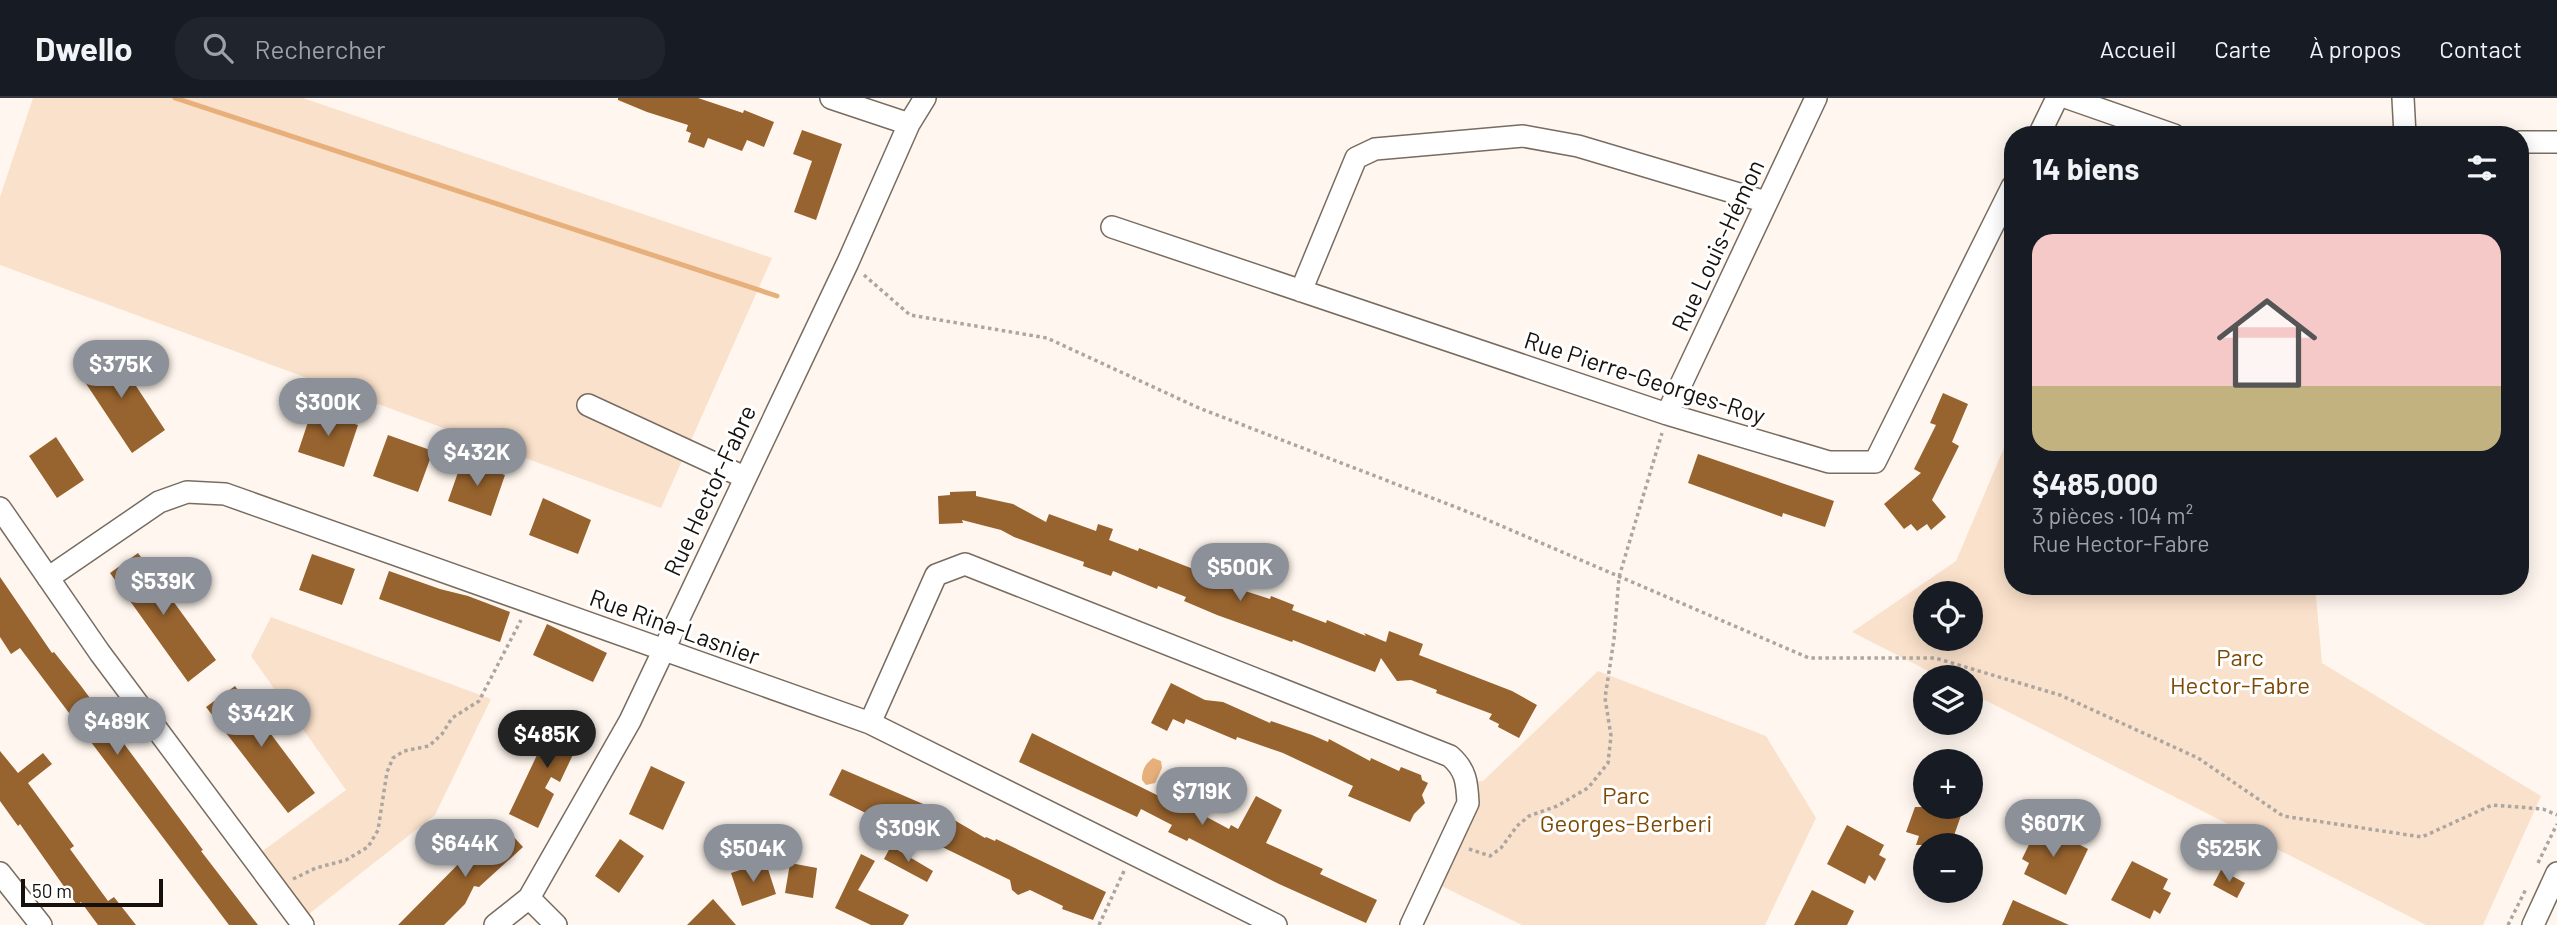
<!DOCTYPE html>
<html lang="fr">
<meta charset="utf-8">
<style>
:root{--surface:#171b24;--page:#20242c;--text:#f1f3f6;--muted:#9ea1a6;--line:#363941;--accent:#8c9099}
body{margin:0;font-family:Barlow,sans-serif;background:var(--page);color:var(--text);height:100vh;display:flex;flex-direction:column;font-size:26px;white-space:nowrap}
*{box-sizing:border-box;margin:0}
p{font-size:23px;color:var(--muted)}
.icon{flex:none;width:38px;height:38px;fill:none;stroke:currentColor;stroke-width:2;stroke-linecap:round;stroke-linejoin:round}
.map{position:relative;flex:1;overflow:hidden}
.sheet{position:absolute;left:2004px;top:28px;width:525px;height:469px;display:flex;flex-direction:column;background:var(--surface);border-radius:28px;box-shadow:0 4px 18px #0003}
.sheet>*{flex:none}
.buttons{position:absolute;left:1913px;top:483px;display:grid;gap:14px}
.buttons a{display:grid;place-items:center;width:70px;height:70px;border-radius:50%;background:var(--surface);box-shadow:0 4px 18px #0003;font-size:35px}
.scale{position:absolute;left:21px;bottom:18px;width:142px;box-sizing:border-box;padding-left:7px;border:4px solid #15100c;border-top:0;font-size:19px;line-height:24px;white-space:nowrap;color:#15100c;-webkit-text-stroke:5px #fff;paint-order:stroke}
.price{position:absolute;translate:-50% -60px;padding:0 16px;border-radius:24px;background:var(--accent);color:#fff;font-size:23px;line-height:46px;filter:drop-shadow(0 2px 4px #0008)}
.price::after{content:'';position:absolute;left:50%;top:42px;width:21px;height:16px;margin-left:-10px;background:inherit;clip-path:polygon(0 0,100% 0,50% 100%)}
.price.current{background:#222;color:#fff}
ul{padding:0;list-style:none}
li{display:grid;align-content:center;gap:14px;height:371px;padding:0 28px}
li+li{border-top:2px solid var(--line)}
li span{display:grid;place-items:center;height:217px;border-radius:21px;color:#555}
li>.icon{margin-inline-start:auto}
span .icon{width:126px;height:126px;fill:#fffc;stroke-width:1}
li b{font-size:30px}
h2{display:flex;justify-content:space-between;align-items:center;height:84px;padding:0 28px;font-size:30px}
header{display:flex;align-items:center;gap:42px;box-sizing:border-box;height:98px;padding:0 35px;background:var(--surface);border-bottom:2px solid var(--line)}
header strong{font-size:33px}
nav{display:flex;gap:38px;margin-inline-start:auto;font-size:24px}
.search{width:490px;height:63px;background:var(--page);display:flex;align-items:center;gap:18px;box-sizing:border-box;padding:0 24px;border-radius:28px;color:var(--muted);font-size:26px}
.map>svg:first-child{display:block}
</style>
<header>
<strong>Dwello</strong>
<div class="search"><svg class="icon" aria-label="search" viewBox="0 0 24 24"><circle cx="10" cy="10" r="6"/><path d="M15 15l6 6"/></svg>Rechercher</div>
<nav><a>Accueil</a><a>Carte</a><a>À propos</a><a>Contact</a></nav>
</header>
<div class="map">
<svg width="2557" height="827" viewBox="0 0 2557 827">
<rect width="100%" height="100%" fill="#fff7ef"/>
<!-- green -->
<path fill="#fae1cb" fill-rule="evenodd" d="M 33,0 L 303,0 L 772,160 L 661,410 L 0,167 L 0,99 Z
M 2012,331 L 2012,488 L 2315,488 L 2322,565 L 2541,698 L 2483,827 L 2426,827 L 1971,595 L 1970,579 L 1940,579 L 1852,534 L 1956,463 ZM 1925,495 L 1970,495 L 1970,541 L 1925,541 Z
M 271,519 L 491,601 L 435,717 L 300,823 L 253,760 L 346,692 L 251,558 Z
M 1598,573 L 1766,638 L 1816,720 L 1765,827 L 1522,827 L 1431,783 L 1467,684 L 1483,683 Z"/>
<!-- water -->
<path fill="#e7af7a" d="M 1153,660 L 1161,663 L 1162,670 L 1155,685 L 1146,687 L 1142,682 C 1142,672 1145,666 1153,660 Z
M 788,734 L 798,738 L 802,746 L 798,754 L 789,757 L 781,752 L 782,742 Z"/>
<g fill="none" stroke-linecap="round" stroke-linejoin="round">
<!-- stream -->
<path stroke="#e7af7a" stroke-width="5" d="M 175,0 L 777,198"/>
</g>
<!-- building -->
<path fill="#97632e" d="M 618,0 L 698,0 L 743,15 L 744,12 L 774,24 L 764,49 L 747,42 L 742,53 L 708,40 L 704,50 L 688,44 L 691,35 L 686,33 L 688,27 L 647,14 L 618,2 Z
M 802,32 L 842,46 L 816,122 L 794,114 L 812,63 L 793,56 Z
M 111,250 L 165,332 L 132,355 L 77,272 Z
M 1943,295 L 1968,306 L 1952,344 L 1959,348 L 1932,402 L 1946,419 L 1931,432 L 1927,426 L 1917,433 L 1911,426 L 1904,431 L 1884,406 L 1921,375 L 1914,371 L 1936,327 L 1930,325 Z
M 312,312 L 358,327 L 344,369 L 298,354 Z
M 388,337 L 433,353 L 418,394 L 373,378 Z
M 56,339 L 84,382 L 57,400 L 29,358 Z
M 1698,356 L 1834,403 L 1825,429 L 1783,415 L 1782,419 L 1688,385 Z
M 462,363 L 505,377 L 491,418 L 448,403 Z
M 976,393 L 976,398 L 1013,406 L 1046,424 L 1049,416 L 1096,433 L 1098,426 L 1113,431 L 1109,442 L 1138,453 L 1139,450 L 1222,482 L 1233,448 L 1249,453 L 1240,479 L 1246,481 L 1242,492 L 1270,501 L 1271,498 L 1294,507 L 1292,512 L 1326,525 L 1327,522 L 1366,538 L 1364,535 L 1386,544 L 1389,533 L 1423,546 L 1419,557 L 1512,593 L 1537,607 L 1519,640 L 1498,629 L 1499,626 L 1489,621 L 1492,616 L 1436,595 L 1437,592 L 1411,582 L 1397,583 L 1381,560 L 1375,574 L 1293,542 L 1292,544 L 1217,517 L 1184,503 L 1186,499 L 1158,488 L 1157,491 L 1113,473 L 1111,478 L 1083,468 L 1084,464 L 1014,439 L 1001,432 L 962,422 L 963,425 L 939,426 L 938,398 L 950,397 L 950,394 Z
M 543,400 L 591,422 L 578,456 L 529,437 Z
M 138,455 L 216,562 L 188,584 L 110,475 Z
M 312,456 L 355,471 L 342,507 L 299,492 Z
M 389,473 L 440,491 L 468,498 L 510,514 L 500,544 L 379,501 Z
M 0,479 L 52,555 L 54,554 L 81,588 L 203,752 L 201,753 L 258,827 L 229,827 L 20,550 L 11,556 L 0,539 Z
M 547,526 L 607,555 L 593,584 L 533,557 Z
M 1171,585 L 1205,602 L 1223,604 L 1270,625 L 1271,623 L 1312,637 L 1328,644 L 1329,641 L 1370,663 L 1371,660 L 1399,673 L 1401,669 L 1421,677 L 1422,682 L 1428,685 L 1422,697 L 1425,705 L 1414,716 L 1410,724 L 1348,698 L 1353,688 L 1283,655 L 1237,639 L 1236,642 L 1186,621 L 1184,626 L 1173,621 L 1167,633 L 1151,625 Z
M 235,588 L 315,695 L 288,715 L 206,609 Z
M 557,615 L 586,629 L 560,684 L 551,679 L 545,690 L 554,696 L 538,730 L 509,716 Z
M 1032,635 L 1169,703 L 1172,697 L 1182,702 L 1184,697 L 1205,708 L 1201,716 L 1229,731 L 1231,727 L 1238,731 L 1256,698 L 1282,712 L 1266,745 L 1323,771 L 1320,776 L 1377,802 L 1366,825 L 1279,786 L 1189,740 L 1187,743 L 1168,734 L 1172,727 L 1141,711 L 1137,719 L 1019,664 Z
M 0,653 L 18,675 L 43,655 L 52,666 L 28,685 L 74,748 L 70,751 L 108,803 L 114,799 L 136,827 L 98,827 L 81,804 L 77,807 L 20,726 L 18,728 L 0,703 Z
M 651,668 L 685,684 L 663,732 L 629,716 Z
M 842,671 L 937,712 L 985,740 L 986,739 L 995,743 L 996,741 L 1106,794 L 1093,822 L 1062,811 L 1063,808 L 1030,792 L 1018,797 L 1012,792 L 1010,782 L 895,726 L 889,736 L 875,729 L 878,721 L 829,697 Z
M 1915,709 L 1964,709 L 1951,746 L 1940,743 L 1938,747 L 1916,747 L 1919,738 L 1906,734 Z
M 500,724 L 523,749 L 479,789 L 474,788 L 465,806 L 444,827 L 398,827 Z
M 2039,726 L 2088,751 L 2066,797 L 2024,776 L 2029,765 L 2022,761 Z
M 1847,727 L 1884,747 L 1879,757 L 1886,761 L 1875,783 L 1869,777 L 1865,786 L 1827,766 Z
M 620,741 L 644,758 L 619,795 L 595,778 Z
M 891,748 L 933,773 L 927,784 L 884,761 Z
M 861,756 L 875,763 L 858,792 L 909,817 L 903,827 L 871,827 L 835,810 Z
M 2132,763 L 2168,781 L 2163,791 L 2171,795 L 2160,816 L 2154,812 L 2150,821 L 2111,802 Z
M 790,765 L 817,770 L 813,800 L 785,795 Z
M 755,767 L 757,772 L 767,768 L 776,796 L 742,808 L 731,775 Z
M 2221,772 L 2245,785 L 2237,800 L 2213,787 Z
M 1812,792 L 1854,813 L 1847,827 L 1794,827 Z
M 713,801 L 736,827 L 687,827 Z
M 2013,802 L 2069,827 L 2002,827 Z"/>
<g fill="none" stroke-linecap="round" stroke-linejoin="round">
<defs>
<path id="minor" d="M 831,0 L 909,26
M 2068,0 L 2174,37
M 2403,0 L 2405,37
M 2039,37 L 2057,0
M 2520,44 L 2557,44
M 1112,129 L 1667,316 L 1829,364 L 1875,364 L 2012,89
M 1301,193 L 1356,60 L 1375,51 L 1523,38 L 1578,48 L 1766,104
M 588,307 L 744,379
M 1667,316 L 1816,0
M 0,410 L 100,555 L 303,827
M 48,480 L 159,404 L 187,394 L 225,396 L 870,625 L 1276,827
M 870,625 L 936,477 L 965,466 L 1450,658 C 1466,672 1467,684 1468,705 L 1411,827
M 0,775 L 41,827
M 529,800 L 556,827
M 495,827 L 529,800 L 630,623 L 848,164 L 909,26 L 925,0
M 2533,827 L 2557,775"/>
</defs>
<!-- minor casing -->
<use href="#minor" stroke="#786c61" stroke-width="24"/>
<!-- path -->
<path stroke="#ada6a0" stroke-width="3.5" stroke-dasharray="3.5 3.5" stroke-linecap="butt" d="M 864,177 L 910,217 L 1047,240 L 1199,310 L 1476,417 L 1809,560 L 1935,560 L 2060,597 L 2198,660 L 2283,718 L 2422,739 L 2492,707 L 2543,711 L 2557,717
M 1469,751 L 1490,758 L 1501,750 L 1517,728 L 1529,718 L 1557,708 L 1588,690 L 1608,665 L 1611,638 L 1605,600 L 1614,541 L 1619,479 L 1662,335
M 2538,765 L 2557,726
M 293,781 L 316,770 L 346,762 L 368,749 L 378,732 L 387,674 L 393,660 L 404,653 L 429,648 L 442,636 L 452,620 L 479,603 L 521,522
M 1099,827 L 1124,773
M 2508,827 L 2526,791"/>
<!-- minor -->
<use href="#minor" stroke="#fff" stroke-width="21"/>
</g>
<g text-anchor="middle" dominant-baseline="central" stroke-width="6" stroke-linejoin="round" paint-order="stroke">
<!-- street labels -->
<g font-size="24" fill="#15100c" stroke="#fff">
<text transform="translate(1717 147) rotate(-65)">Rue Louis-Hémon</text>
<text transform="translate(1645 279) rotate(18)">Rue Pierre-Georges-Roy</text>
<text transform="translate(709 392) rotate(-65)">Rue Hector-Fabre</text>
<text transform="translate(675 528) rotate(20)">Rue Rina-Lasnier</text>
</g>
<!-- park labels -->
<g font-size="24" fill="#7d4907" stroke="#fff">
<text x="2240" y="558">Parc<tspan x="2240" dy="28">Hector-Fabre</tspan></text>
<text x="1626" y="696">Parc<tspan x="1626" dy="28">Georges-Berberi</tspan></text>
</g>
</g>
</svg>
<div class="buttons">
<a><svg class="icon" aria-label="locate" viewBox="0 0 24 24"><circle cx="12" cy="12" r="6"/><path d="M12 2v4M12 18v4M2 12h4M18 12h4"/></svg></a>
<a><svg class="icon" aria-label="layers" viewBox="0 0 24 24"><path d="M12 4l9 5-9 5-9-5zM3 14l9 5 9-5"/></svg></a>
<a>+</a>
<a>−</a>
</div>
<div class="scale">50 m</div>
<b class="price" style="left:121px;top:302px">$375K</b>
<b class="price" style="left:328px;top:340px">$300K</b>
<b class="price" style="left:477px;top:390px">$432K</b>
<b class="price" style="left:1240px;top:505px">$500K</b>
<b class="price" style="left:163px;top:519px">$539K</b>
<b class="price" style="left:261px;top:651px">$342K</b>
<b class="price" style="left:117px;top:659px">$489K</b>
<b class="price current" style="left:547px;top:672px">$485K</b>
<b class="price" style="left:1202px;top:729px">$719K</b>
<b class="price" style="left:2053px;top:761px">$607K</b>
<b class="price" style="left:908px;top:766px">$309K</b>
<b class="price" style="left:465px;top:781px">$644K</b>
<b class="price" style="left:753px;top:786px">$504K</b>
<b class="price" style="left:2229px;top:786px">$525K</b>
<section class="sheet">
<h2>14 biens<svg class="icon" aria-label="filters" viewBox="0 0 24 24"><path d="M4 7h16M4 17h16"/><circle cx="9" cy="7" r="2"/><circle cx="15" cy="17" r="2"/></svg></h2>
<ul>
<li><span style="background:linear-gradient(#f6c9c9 70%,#c2b280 0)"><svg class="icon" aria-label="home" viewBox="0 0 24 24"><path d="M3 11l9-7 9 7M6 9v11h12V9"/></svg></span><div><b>$485,000</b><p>3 pièces · 104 m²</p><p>Rue Hector-Fabre</p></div></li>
</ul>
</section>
</div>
